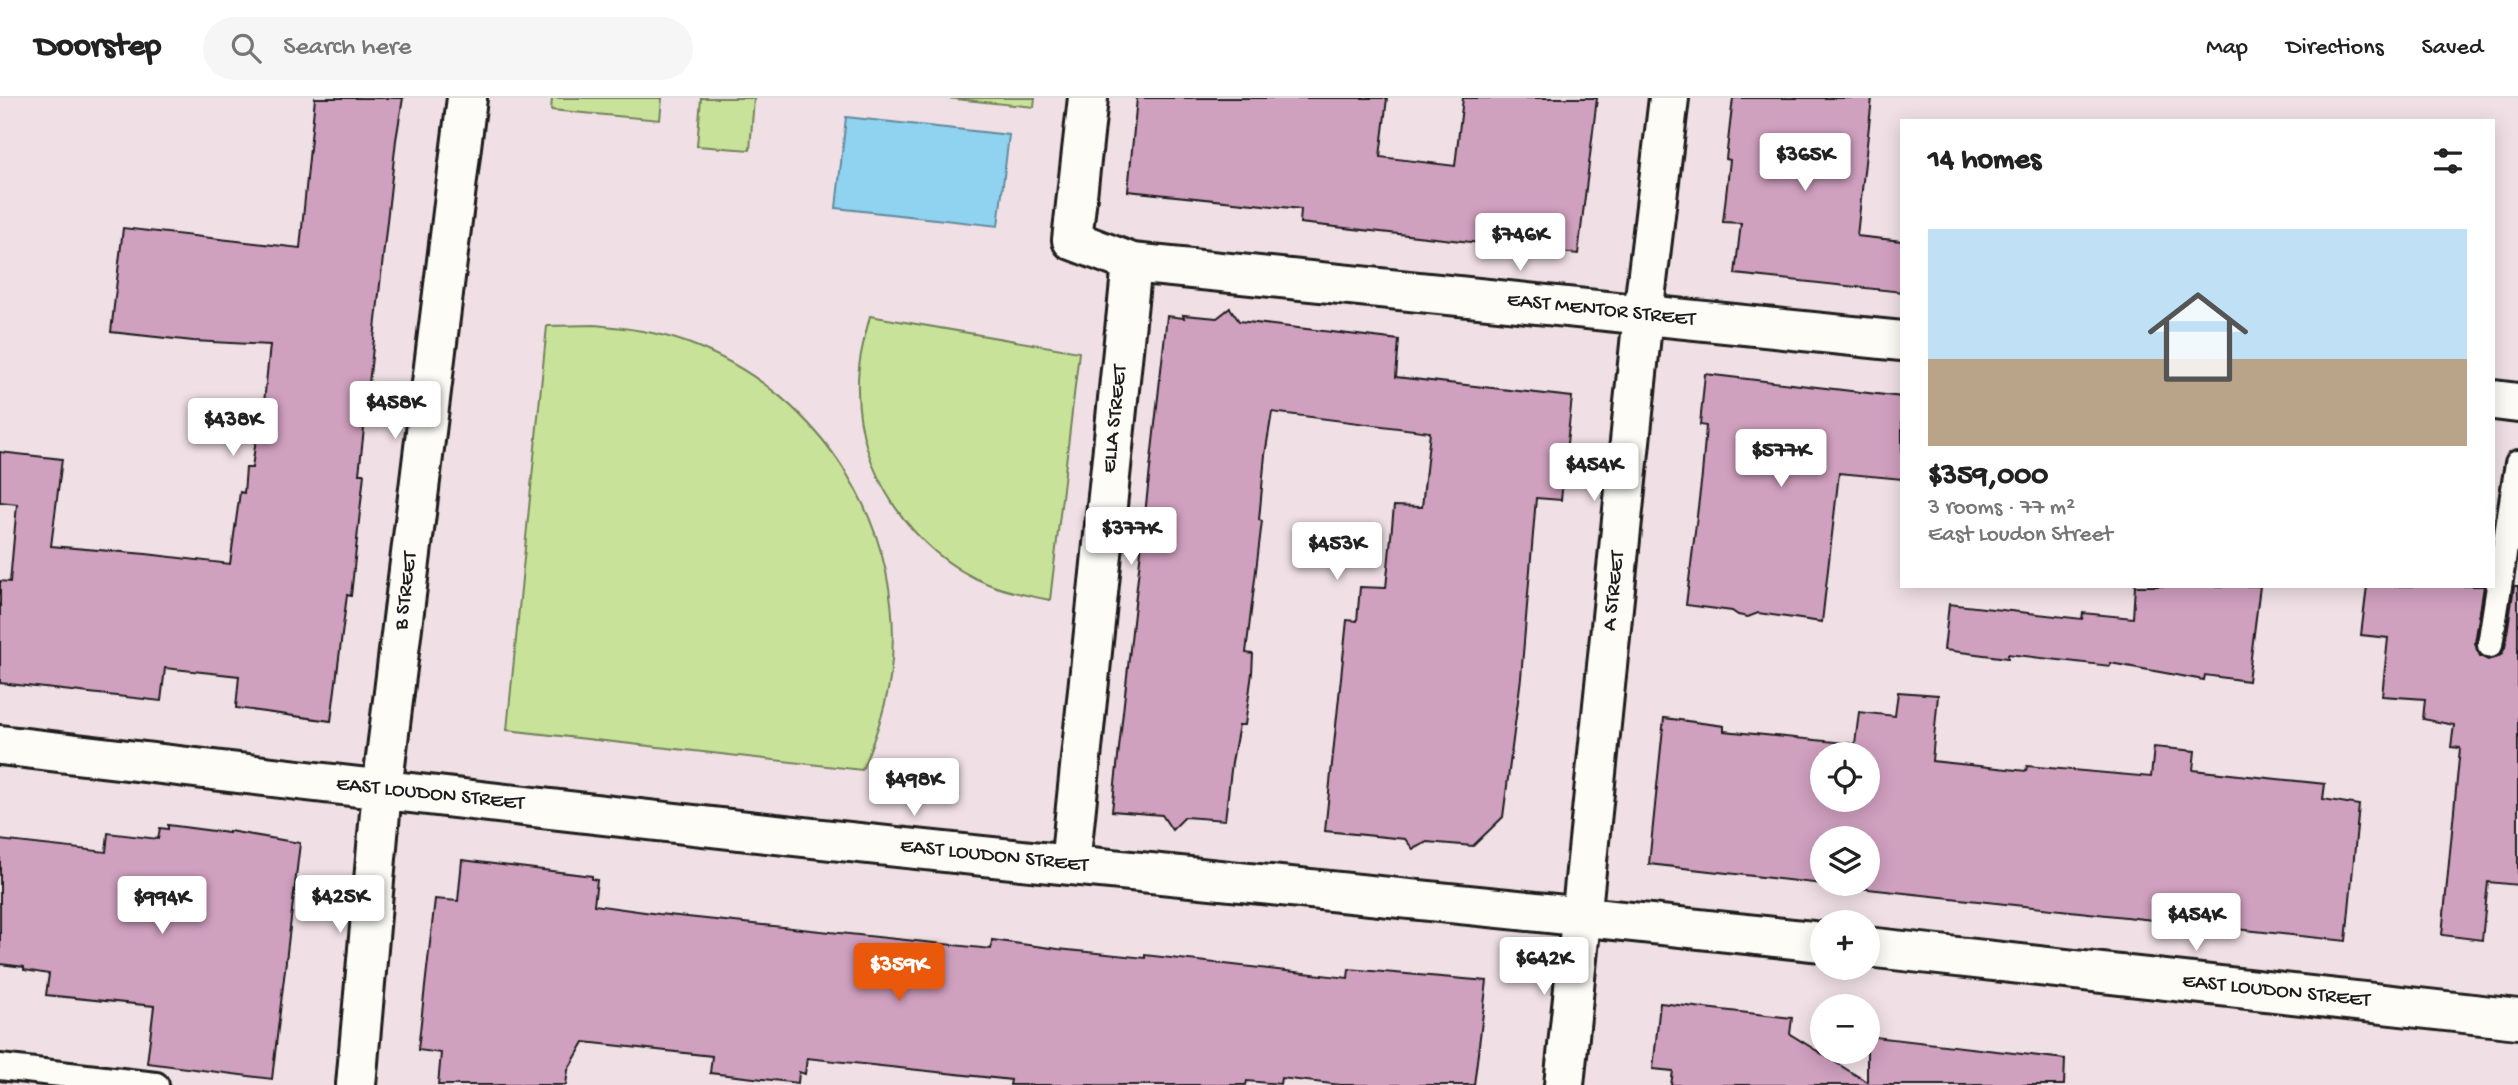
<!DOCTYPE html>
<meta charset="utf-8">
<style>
:root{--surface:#fff;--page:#f6f6f6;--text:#222;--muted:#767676;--line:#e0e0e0;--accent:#ea580c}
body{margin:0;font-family:"Gochi Hand",sans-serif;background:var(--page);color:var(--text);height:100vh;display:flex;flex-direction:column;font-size:26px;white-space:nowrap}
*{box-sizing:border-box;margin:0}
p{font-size:23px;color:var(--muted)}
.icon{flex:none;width:38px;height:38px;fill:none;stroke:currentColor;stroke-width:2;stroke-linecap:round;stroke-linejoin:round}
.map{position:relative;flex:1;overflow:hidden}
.drawer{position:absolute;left:1900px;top:21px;width:595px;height:469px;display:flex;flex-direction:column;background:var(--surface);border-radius:0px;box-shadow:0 4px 18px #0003}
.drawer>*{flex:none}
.tools{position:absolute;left:1810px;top:644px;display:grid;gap:14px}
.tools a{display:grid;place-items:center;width:70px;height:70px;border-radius:50%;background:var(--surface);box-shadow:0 4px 18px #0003;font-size:35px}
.price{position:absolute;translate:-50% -60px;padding:0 16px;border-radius:7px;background:#fff;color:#222;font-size:23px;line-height:46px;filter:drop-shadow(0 2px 4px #0008)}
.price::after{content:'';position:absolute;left:50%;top:42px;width:21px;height:16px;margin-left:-10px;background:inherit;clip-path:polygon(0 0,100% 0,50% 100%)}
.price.on{background:var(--accent);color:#fff}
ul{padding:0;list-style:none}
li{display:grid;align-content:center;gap:14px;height:371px;padding:0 28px}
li+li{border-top:2px solid var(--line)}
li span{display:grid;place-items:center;height:217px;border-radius:0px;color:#555}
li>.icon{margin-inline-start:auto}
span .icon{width:126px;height:126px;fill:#fffc;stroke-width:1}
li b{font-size:30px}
h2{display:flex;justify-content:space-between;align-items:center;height:84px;padding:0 28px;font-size:30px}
header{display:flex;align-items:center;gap:42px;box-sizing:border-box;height:98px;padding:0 35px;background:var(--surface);border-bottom:2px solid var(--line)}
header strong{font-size:33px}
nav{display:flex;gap:38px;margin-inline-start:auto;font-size:24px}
.search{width:490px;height:63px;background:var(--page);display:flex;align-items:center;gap:18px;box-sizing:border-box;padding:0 24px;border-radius:38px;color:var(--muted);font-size:26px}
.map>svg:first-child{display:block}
</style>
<header>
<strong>Doorstep</strong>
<div class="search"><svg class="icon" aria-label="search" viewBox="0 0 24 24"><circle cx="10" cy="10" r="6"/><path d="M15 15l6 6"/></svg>Search here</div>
<nav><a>Map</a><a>Directions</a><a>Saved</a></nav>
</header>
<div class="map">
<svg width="2518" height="987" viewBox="0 0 2518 987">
<rect width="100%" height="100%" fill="#f0e0e6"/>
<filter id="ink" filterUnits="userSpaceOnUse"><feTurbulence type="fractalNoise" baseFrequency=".0143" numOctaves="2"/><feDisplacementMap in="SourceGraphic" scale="14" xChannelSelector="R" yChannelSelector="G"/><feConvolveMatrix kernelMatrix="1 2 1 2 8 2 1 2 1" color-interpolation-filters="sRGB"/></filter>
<g filter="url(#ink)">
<!-- green -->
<path fill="#c8e399" stroke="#72805a" stroke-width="2" d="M 552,0 L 662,0 L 660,22 L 551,12 Z
M 701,0 L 754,0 L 750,52 L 697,48 Z
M 946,0 L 1035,0 L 1034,9 Z
M 870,218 L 1079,254 L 1050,502 C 1029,498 1008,494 988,486 C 912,455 858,374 858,292 C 857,266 864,242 870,218 Z
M 595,227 C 627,230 658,234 688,245 C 825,296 910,436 890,581 C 885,613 874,642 862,672 L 507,632 L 547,228 Z"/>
<!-- water -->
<path fill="#8fd3f0" stroke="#618a9b" stroke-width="2" d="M 846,19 L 1009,37 L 998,128 L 836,110 Z"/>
<!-- building -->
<path fill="#d0a0bf" stroke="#1c1c1c" stroke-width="2" fill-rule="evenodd" d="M 315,0 L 403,0 L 396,42 L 359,376 L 364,376 L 351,498 L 347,497 L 331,623 L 236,610 L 239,578 L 165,570 L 161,603 L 0,585 L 0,483 L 10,484 L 17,406 L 0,404 L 0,354 L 62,361 L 51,448 L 146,456 L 230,466 L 240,394 L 244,395 L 246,370 L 252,370 L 257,333 L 261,333 L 270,247 L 193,243 L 111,234 L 123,130 L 300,150 Z
M 1137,0 L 1387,0 L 1380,59 L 1455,68 L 1463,0 L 1597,0 L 1578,156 L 1300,125 L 1301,111 L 1128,93 Z
M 1733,0 L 1872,0 L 1857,138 L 1902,143 L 1902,194 L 1735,176 L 1741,125 L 1723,124 L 1730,62 L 1726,61 Z
M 1230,210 L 1239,223 L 1399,242 L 1396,279 L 1572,299 L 1561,402 L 1536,400 L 1521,580 L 1503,719 L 1473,748 L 1427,744 L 1413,751 L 1405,741 L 1325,733 L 1347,522 L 1357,523 L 1360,489 L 1386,490 L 1394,408 L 1422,409 L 1430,334 L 1272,314 L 1265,357 L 1259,422 L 1262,423 L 1246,555 L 1253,556 L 1252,575 L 1245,627 L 1239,627 L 1232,664 L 1225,722 L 1185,719 L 1172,732 L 1162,717 L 1112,713 L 1167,218 L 1184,220 L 1183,217 L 1217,220 Z
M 1705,276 L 1902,299 L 1902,381 L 1839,375 L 1822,524 L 1758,515 L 1748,519 L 1738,517 L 1732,513 L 1686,507 L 1702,377 L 1706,328 L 1700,327 Z
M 2135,488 L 2260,488 L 2248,583 L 2205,577 L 2204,582 L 2110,565 L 2110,568 L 2008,556 L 2008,560 L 1944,552 L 1949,506 L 2082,521 L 2083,515 L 2133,520 Z
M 2367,488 L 2484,488 L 2475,545 L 2480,558 L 2488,562 L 2501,557 L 2505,550 L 2514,488 L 2518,488 L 2518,787 L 2488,784 L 2482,842 L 2442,837 L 2460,650 L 2451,649 L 2454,627 L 2423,621 L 2425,601 L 2382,598 L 2388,540 L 2361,537 Z
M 1898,594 L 1938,597 L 1932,663 L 2026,673 L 2027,668 L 2151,679 L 2154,649 L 2195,653 L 2193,672 L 2325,686 L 2323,701 L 2359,707 L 2346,843 L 1822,786 L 1867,786 L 1867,740 L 1822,740 L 1822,786 L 1649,766 L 1664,620 L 1724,628 L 1724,633 L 1855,646 L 1859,614 L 1895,618 ZM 1822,656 L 1867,656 L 1867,702 L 1822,702 Z
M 168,727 L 229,735 L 229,733 L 300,745 L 272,981 L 147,965 L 154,908 L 46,897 L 49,876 L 24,872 L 24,869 L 0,866 L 0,742 L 106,754 L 108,735 L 158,741 L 160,730 L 168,731 Z
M 462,762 L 592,778 L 592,781 L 597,782 L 594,807 L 659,816 L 991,851 L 992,842 L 1058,851 L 1145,860 L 1145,857 L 1348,880 L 1349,871 L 1487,883 L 1474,987 L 1341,987 L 1281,980 L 1280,986 L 1247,983 L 1246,987 L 1010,987 L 1011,982 L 807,960 L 805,976 L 799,974 L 798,985 L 710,975 L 712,958 L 584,944 L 568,972 L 566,987 L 438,987 L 441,955 L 418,952 L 423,906 L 435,801 L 458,803 Z
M 1660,905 L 1792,920 L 1790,936 L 1867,984 L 1867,938 L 2065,961 L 2064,987 L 1671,987 L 1673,973 L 1653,971 Z"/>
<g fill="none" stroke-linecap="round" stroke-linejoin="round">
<defs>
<path id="service" d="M 2490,547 L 2518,365
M 0,969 L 156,987"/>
<path id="minor" d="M 1088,0 L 1072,142 L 1132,165 L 1902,243
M 2494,302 L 2518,305
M 0,647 C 357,689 713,731 1071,767 C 1321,793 1572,816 1822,844
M 1070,767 L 1132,165
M 1867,849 L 2518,921
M 356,987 L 382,692 L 467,0
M 1564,987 L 1643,217 L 1669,0"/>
</defs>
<!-- service casing -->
<use href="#service" stroke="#1c1c1c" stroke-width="30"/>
<!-- minor casing -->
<use href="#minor" stroke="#1c1c1c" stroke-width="44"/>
<!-- service -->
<use href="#service" stroke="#fdfcf7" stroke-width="24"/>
<!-- minor -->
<use href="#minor" stroke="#fdfcf7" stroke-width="38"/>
</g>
</g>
<g text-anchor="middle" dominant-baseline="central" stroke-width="5" stroke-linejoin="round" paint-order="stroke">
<!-- street labels -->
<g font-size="21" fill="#1c1c1c" stroke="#fdfcf7">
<text transform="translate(1601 213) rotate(6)">EAST MENTOR STREET</text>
<text transform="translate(1116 321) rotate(-84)">ELLA STREET</text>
<text transform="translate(407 493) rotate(-83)">B STREET</text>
<text transform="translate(1615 493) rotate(-84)">A STREET</text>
<text transform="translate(430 697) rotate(6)">EAST LOUDON STREET</text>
<text transform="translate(994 759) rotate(6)">EAST LOUDON STREET</text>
<text transform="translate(2276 894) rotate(6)">EAST LOUDON STREET</text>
</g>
</g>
</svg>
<div class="tools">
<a><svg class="icon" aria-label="locate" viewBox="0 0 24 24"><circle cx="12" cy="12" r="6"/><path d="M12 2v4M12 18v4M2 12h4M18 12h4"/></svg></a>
<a><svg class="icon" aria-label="layers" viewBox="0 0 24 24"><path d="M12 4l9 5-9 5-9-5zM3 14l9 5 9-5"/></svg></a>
<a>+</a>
<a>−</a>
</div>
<b class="price" style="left:1805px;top:95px">$365K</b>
<b class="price" style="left:1520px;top:175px">$746K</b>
<b class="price" style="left:395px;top:343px">$458K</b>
<b class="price" style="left:233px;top:360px">$438K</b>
<b class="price" style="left:1781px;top:391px">$577K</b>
<b class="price" style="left:1594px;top:405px">$454K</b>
<b class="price" style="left:1131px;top:469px">$377K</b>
<b class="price" style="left:1337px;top:484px">$453K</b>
<b class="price" style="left:914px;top:720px">$498K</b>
<b class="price" style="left:340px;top:837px">$425K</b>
<b class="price" style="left:162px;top:838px">$994K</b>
<b class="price" style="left:2196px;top:855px">$454K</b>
<b class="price" style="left:1544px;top:899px">$642K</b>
<b class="price on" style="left:899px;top:905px">$359K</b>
<section class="drawer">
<h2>14 homes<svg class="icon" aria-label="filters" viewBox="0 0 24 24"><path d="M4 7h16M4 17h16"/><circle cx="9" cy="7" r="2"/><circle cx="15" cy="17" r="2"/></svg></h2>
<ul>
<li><span style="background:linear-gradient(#bfe0f5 60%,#b9a48a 0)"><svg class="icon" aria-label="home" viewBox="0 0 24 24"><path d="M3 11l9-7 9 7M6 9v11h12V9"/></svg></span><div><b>$359,000</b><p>3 rooms · 77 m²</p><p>East Loudon Street</p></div></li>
</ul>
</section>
</div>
